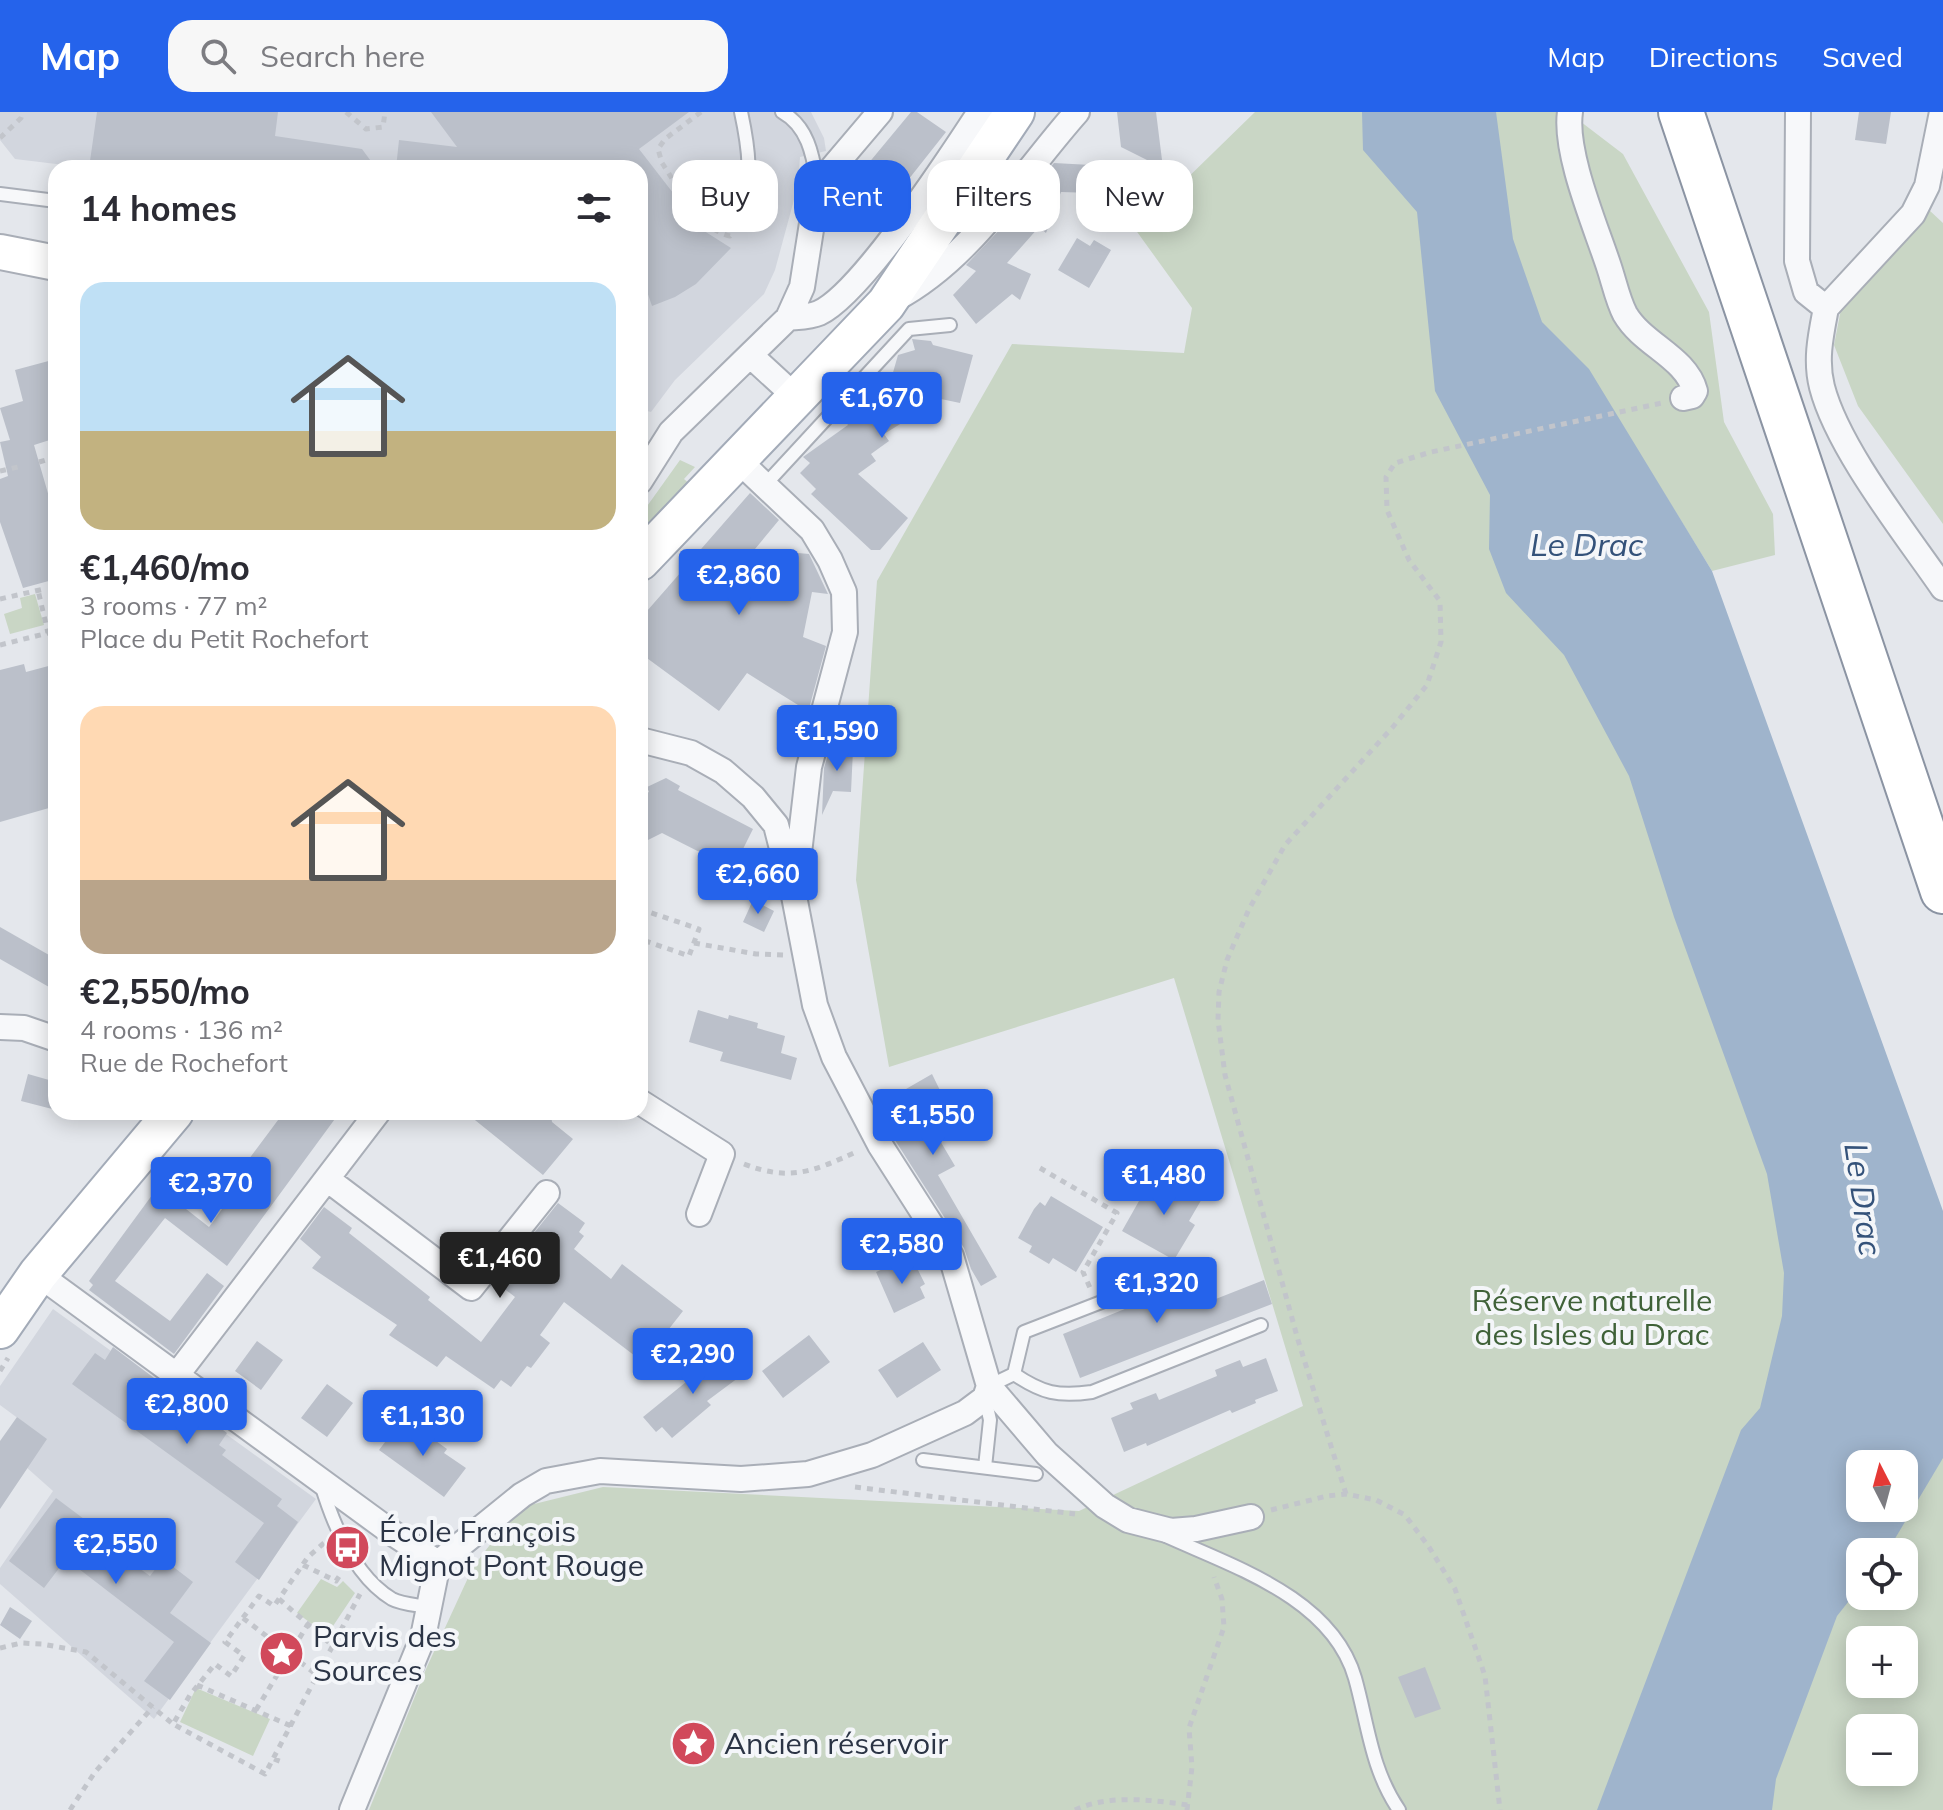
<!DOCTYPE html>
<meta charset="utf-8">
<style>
:root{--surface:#fff;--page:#f7f7f7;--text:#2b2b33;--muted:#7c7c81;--accent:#2563eb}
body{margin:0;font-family:Mulish,sans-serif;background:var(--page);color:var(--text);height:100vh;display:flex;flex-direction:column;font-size:30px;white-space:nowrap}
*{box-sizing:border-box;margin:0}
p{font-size:26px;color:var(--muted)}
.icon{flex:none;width:44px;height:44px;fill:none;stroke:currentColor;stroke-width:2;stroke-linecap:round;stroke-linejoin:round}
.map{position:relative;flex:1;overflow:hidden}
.panel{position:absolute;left:48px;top:48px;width:600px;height:960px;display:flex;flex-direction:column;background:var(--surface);border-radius:24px;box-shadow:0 4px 20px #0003}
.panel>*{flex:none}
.guide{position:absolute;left:672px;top:48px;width:760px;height:72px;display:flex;gap:16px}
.needle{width:52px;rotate:354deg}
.buttons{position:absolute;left:1846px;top:1338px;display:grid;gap:16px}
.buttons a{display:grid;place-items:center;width:72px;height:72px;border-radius:16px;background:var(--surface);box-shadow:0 4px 20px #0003;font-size:40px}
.price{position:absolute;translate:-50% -68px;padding:0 18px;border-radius:8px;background:var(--accent);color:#fff;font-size:26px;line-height:52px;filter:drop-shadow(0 2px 4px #0008)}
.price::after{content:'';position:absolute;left:50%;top:48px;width:24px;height:18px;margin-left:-12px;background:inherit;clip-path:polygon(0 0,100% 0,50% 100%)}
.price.on{background:#222;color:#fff}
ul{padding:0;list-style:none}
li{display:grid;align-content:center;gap:16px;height:424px;padding:0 32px}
li span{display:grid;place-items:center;height:248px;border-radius:24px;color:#555}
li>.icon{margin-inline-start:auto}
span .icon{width:144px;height:144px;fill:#fffc;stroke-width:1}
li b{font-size:34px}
h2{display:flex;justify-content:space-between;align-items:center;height:96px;padding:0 32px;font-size:34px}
.tag{padding:0 28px;border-radius:24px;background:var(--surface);box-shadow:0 4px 20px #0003;font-size:28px;line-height:72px}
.tag.on{background:var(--accent);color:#fff}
header{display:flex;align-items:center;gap:48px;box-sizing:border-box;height:112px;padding:0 40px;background:var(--accent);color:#fff}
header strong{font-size:38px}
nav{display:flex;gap:44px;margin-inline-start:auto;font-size:28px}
.search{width:560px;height:72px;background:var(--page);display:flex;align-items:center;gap:20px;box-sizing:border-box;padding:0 28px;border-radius:24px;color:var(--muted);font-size:30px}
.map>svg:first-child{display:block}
</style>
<header>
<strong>Map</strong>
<div class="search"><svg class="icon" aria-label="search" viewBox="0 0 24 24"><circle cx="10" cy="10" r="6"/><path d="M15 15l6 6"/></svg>Search here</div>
<nav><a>Map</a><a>Directions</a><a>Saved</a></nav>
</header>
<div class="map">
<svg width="1943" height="1698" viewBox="0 0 1943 1698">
<rect width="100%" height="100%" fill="#e4e7ec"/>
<!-- built -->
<path fill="#d2d6de" d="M 0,0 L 811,0 L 824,26 L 826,39 L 800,45 L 798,73 L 775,158 L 764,182 L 675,268 L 651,300 L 640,297 L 640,56 L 89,56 L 15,47 L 0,28 Z
M 53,1197 L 316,1387 L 154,1607 L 0,1472 L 0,1456 L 53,1379 L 26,1355 L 46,1327 L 0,1293 L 0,1274 Z"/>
<!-- green -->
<path fill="#c9d6c5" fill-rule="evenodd" d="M 1255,0 L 1568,0 L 1623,42 L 1709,200 L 1724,310 L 1773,402 L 1775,443 L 1712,459 L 1646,352 L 1943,1297 L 1943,1698 L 369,1698 L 426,1557 L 473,1455 L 518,1396 L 603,1375 L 1079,1399 L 1303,1294 L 1174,866 L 889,955 L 856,768 L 877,469 L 1012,232 L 1184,241 L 1192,196 L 1135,117 ZM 1860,1352 L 1904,1352 L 1904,1396 L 1860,1396 ZM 1860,1440 L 1904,1440 L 1904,1484 L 1860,1484 ZM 1860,1528 L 1904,1528 L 1904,1572 L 1860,1572 ZM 1860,1616 L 1904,1616 L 1904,1660 L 1860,1660 Z
M 1929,98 L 1943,111 L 1943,412 L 1858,294 L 1834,233 L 1843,187 Z
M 680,348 L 695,355 L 684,367 L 692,374 L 640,425 L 640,404 Z
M 35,482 L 44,513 L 10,522 L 4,502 L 22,496 L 20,486 Z
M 321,1467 L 337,1475 L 343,1469 L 355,1481 L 327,1523 L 297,1501 Z
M 196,1576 L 270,1607 L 253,1644 L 180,1610 Z"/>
<!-- water -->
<path fill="#9fb4cc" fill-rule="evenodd" d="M 1362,0 L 1496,0 L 1513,127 L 1542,210 L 1589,257 L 1712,459 L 1943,1099 L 1943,1346 L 1887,1440 L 1860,1440 L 1860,1475 L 1837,1504 L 1776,1667 L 1772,1698 L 1597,1698 L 1741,1318 L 1760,1296 L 1782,1204 L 1784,1161 L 1767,1062 L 1674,805 L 1629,664 L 1564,543 L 1506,481 L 1489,437 L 1490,383 L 1435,279 L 1417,100 L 1363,38 ZM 1860,1352 L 1904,1352 L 1904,1396 L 1860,1396 Z"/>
<!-- building -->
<path fill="#bbc0ca" d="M 97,0 L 278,0 L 275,24 L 362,37 L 376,56 L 89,56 Z
M 431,0 L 689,0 L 639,37 L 701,117 L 731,136 L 696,172 L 675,185 L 652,194 L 640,159 L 640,56 L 396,56 L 399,28 L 457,35 Z
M 911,0 L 917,0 L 946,20 L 897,82 L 902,87 L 887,108 L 848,76 Z
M 1117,0 L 1156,0 L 1163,56 L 1121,35 Z
M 1859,0 L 1891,0 L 1886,32 L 1855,28 Z
M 1054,51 L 1165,57 L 1154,83 L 1061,80 L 1046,121 L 1039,115 L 1007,151 L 1031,162 L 1020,188 L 1012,182 L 976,212 L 953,183 L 976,159 L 966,153 L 1005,112 Z
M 1077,126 L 1090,134 L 1094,128 L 1111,138 L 1089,176 L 1058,158 Z
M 912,227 L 931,229 L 933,233 L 973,243 L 960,291 L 941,287 L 884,322 L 889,329 L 871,342 L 876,349 L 858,362 L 908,406 L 880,438 L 871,438 L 811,382 L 816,377 L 800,361 L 810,351 L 803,345 L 848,313 L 846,310 L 857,301 L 854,298 L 883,278 L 879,272 L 892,264 L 898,243 L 915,238 Z
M 56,247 L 56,326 L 34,333 L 56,409 L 56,467 L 23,476 L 0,410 L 0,367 L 8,364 L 0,330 L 10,328 L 0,296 L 23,289 L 15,258 Z
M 750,381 L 779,408 L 755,437 L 809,442 L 828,482 L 812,480 L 803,525 L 826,534 L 801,626 L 784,613 L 798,593 L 747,561 L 719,599 L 640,541 L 640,507 Z
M 24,552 L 26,560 L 56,552 L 56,694 L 0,710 L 0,558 Z
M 830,636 L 853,638 L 851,680 L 833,679 L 822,703 L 824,656 Z
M 666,666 L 680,674 L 678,678 L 753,717 L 733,757 L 662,721 L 640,732 L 640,684 L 649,680 L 647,675 Z
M 749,749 L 768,759 L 753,788 L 734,779 Z
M 753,788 L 774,799 L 764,820 L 743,810 Z
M 0,815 L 56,847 L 56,879 L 0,847 Z
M 698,898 L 728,907 L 729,903 L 758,911 L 757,916 L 785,924 L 781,941 L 797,946 L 791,968 L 720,949 L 723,940 L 689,930 Z
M 28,962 L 56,970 L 56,998 L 21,989 Z
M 932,962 L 958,1015 L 939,1027 L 955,1054 L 938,1063 L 997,1165 L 981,1174 L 971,1157 L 964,1136 L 893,1025 L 896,1022 L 880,992 Z
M 284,1000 L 340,1000 L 227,1154 L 165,1106 L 115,1169 L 170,1209 L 207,1161 L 224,1174 L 174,1242 L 89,1178 L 93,1173 L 89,1169 L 158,1075 L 209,1115 L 233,1082 L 222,1073 L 241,1047 L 246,1051 Z
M 465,1000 L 551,1002 L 552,1010 L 573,1027 L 543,1063 Z
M 1165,1065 L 1203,1085 L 1189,1109 L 1195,1113 L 1174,1148 L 1122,1119 L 1152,1066 L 1162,1071 Z
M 1051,1084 L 1103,1115 L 1076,1160 L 1053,1146 L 1049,1152 L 1029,1140 L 1032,1134 L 1018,1126 L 1034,1097 L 1040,1090 L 1045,1094 Z
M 558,1091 L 585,1111 L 579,1120 L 584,1124 L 574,1137 L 611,1167 L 622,1152 L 683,1199 L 643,1250 L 564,1190 L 540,1223 L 550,1231 L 531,1256 L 527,1254 L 511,1275 L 501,1268 L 494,1277 L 446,1244 L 437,1255 L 389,1223 L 397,1213 L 312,1156 L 321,1145 L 300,1127 L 324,1095 L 352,1116 L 349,1121 L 430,1185 L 428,1188 L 481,1230 L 515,1185 L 502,1175 L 540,1126 L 534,1121 Z
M 897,1151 L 901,1158 L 915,1152 L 925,1172 L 920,1175 L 925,1186 L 894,1201 L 876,1160 Z
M 1264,1168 L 1272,1192 L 1080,1266 L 1063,1222 L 1194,1169 L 1203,1192 Z
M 809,1223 L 830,1250 L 783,1286 L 762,1259 Z
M 257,1229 L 283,1248 L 261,1278 L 235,1259 Z
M 923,1230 L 941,1258 L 897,1286 L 878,1258 Z
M 113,1235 L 227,1321 L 219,1333 L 226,1338 L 222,1343 L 282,1387 L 277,1394 L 298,1410 L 259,1468 L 235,1450 L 264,1411 L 72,1272 L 95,1241 L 105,1248 Z
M 724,1239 L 742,1263 L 707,1289 L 711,1293 L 672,1326 L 662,1315 L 656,1320 L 643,1305 Z
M 1266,1246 L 1278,1279 L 1255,1288 L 1256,1291 L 1232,1301 L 1230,1298 L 1147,1334 L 1146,1331 L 1124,1340 L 1111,1306 L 1133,1297 L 1130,1291 L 1156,1281 L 1159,1288 L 1217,1264 L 1215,1258 L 1240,1248 L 1243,1255 Z
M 327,1272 L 353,1291 L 327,1325 L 301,1306 Z
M 17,1305 L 47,1327 L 0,1397 L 0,1329 Z
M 401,1309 L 422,1324 L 425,1321 L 447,1337 L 444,1341 L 466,1356 L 444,1385 L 379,1338 Z
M 56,1386 L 92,1413 L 87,1418 L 150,1464 L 163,1447 L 193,1470 L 170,1501 L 211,1531 L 170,1588 L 144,1569 L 174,1530 L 66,1447 L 44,1476 L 9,1449 Z
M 10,1495 L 32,1509 L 20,1527 L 0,1513 Z
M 1425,1555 L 1441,1597 L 1415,1606 L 1398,1565 Z"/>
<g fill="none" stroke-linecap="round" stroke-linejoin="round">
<defs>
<path id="lane" d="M 741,0 C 749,37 753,68 741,105
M 782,0 C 809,15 813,45 818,73
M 0,82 L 56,89
M 764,374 L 909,217 L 950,213
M 1014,1262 C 1042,1281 1058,1285 1092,1280 L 1261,1213
M 989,1274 L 1014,1262 L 1024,1220 L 1166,1165
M 923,1348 L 1036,1362
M 985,1355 L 990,1308 L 985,1286
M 321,1372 C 333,1412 354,1464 392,1487 C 401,1492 417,1493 428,1495
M 1166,1424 C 1234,1455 1332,1486 1355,1566 C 1368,1612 1371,1657 1399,1698"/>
<path id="street" d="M 1570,0 C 1564,41 1596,115 1609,155 C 1614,170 1618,189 1625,202 C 1643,233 1686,245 1695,279 L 1692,284 L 1683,286
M 1798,0 L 1797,149 L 1806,180 L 1826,196
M 895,187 C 972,146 1020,64 1077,0
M 1826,196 C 1821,222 1815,248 1822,275 C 1838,337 1906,422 1943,476
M 1826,196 L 1913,102 L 1927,74 L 1942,0
M 788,206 C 797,205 810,205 819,201 C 861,182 952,43 980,0
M 751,244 L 798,287
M 739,349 L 812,418 L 830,448 L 844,480 L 845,520 L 809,655 L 794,784 L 815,893 L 834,945 L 880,1033 L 951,1144 L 989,1274 L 1047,1342 L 1105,1394 L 1128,1408 L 1171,1419 L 1196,1417 L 1251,1405
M 640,369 L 671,320 L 788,206 L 802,175 L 818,73 L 880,0
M 640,628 L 691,641 L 723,659 L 753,685 L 776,713 L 790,768
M 0,915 L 24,916 L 56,927
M 640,990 L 722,1042 L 699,1102
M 327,1067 L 471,1176 L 547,1081
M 38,1162 L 391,1420 L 438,1451
M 176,1264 L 378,1000
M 352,1698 L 423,1525 L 438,1451 L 522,1383 L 546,1369 L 600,1359 L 741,1367 L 808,1362 L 872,1343 L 965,1301 L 985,1286 L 989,1274"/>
<path id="secondary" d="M 0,140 L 56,151"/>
<path id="primary" d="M 640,449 L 886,192 L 1015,0
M 0,1217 L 38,1162 L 174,1000"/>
<path id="highway" d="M 1681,0 L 1943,779"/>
</defs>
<!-- lane casing -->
<use href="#lane" stroke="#a9aeb7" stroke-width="16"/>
<!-- street casing -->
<use href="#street" stroke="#a9aeb7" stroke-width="28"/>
<!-- secondary casing -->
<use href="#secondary" stroke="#a9aeb7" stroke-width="38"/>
<!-- primary casing -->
<use href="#primary" stroke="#a3abb8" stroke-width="42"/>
<!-- highway casing -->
<use href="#highway" stroke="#8b94a3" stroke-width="48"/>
<!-- path -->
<path stroke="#c2c5cb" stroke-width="5" stroke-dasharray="6 6" stroke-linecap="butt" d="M 346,0 L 366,17 L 383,15 L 385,0
M 701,0 L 665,27 L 658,37 L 662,51 C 679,76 699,117 730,124 L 733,120
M 0,26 L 21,6 L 23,0
M 51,180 L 56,210
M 51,346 L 56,364
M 39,350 L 56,345
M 0,359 L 18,355
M 0,487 L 44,477
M 0,533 L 48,521 L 38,478
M 640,797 L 699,817 L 689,844 L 640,827
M 694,831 L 756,842 L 784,843
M 744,1052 C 790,1070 814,1059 856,1040
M 1040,1056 L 1117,1101 L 1083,1160 L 1090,1176
M 0,1259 L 8,1246
M 855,1375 L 1075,1402
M 1346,1382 L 1298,1228 L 1225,963 L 1218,908 L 1219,880 L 1227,848 L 1249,797 L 1285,733 L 1392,616 L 1427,573 L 1441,530 L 1440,489 L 1409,448 L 1387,398 L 1386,365 L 1395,351 L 1431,340 L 1662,291
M 1271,1398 L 1327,1384 L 1346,1382 L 1376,1388 L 1405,1403 L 1429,1435 L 1455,1477 L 1485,1564 L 1500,1698
M 324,1431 L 308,1445 L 274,1494 L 259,1484 L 225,1530 L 244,1544 L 231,1564 L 215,1552 L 190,1583 L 173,1612 L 265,1662 L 360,1482
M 303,1453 L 336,1469 L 342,1460
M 279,1487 L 333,1534
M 243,1506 L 317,1563
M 0,1536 L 21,1531 L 42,1532 L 86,1540 L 173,1612
M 197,1573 L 291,1614
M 256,1598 L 308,1512
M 274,1647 L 285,1651
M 70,1698 L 95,1660 L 153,1595
M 1075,1698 C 1109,1682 1152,1688 1188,1693
M 1187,1698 L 1192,1655 L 1189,1616 L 1224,1515 L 1222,1487 L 1214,1465"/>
<!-- lane -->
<use href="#lane" stroke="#f7f8fa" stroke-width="12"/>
<!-- street -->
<use href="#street" stroke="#f7f8fa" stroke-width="24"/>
<!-- secondary -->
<use href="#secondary" stroke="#fff" stroke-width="34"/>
<!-- primary -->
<use href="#primary" stroke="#fff" stroke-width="38"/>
<!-- highway -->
<use href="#highway" stroke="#fff" stroke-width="44"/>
</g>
<!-- icons -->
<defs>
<symbol id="bus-disc" viewBox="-11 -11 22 22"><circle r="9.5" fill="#d1495b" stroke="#f4f6f9"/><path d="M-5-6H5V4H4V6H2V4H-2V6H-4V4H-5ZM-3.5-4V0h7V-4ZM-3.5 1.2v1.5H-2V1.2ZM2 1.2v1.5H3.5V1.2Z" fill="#fff"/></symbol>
<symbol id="sight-disc" viewBox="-11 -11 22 22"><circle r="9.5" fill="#d1495b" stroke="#f4f6f9"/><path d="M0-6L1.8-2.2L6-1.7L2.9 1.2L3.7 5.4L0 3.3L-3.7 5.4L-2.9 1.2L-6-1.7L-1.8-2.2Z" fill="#fff"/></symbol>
</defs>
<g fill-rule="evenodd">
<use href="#bus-disc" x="322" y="1410" width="51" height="51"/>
<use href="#sight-disc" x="256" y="1516" width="51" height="51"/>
<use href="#sight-disc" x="668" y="1606" width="51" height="51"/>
</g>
<g text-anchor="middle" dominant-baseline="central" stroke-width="8" stroke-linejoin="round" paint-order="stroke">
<!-- park labels -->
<g font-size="30" fill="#3f6138" stroke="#f4f6f9">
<text x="1592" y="1188">Réserve naturelle<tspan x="1592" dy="34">des Isles du Drac</tspan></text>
</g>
<!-- poi labels -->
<g font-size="30" fill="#2b3445" stroke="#f4f6f9" text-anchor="start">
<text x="379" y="1419">École François<tspan x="379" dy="34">Mignot Pont Rouge</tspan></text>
<text x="313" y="1524">Parvis des<tspan x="313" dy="34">Sources</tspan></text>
<text x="724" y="1631">Ancien réservoir</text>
</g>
<!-- water labels -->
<g font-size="32" font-style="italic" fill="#34527a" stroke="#f4f6f9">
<text x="1587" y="432">Le Drac</text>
<text transform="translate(1864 1087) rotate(82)">Le Drac</text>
</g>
</g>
</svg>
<div class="buttons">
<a><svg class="needle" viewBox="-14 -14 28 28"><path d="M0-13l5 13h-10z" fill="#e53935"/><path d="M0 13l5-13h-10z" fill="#7c7c81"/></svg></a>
<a><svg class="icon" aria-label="locate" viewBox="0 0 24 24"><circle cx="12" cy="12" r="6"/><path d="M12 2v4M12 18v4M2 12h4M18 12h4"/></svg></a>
<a>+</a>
<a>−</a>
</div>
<b class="price" style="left:882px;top:328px">€1,670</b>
<b class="price" style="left:739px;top:505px">€2,860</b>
<b class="price" style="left:837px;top:661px">€1,590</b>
<b class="price" style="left:758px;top:804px">€2,660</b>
<b class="price" style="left:933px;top:1045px">€1,550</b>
<b class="price" style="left:1164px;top:1105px">€1,480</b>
<b class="price" style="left:211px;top:1113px">€2,370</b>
<b class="price" style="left:902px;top:1174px">€2,580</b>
<b class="price on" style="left:500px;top:1188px">€1,460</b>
<b class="price" style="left:1157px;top:1213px">€1,320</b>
<b class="price" style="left:693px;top:1284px">€2,290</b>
<b class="price" style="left:187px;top:1334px">€2,800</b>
<b class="price" style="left:423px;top:1346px">€1,130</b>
<b class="price" style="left:116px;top:1474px">€2,550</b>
<div class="guide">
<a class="tag">Buy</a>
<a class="tag on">Rent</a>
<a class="tag">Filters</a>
<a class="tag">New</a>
</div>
<section class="panel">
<h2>14 homes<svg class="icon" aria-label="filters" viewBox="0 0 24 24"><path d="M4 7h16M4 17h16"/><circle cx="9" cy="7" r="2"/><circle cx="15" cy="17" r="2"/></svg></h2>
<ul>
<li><span style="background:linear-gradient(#bfe0f5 60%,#c2b280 0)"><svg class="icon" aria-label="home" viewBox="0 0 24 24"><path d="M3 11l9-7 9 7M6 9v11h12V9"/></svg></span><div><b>€1,460/mo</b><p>3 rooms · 77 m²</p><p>Place du Petit Rochefort</p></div></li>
<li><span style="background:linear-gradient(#ffd9b3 70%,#b9a48a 0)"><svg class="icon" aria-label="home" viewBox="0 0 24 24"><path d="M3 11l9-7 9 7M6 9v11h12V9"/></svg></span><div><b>€2,550/mo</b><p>4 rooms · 136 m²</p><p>Rue de Rochefort</p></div></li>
</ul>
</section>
</div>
